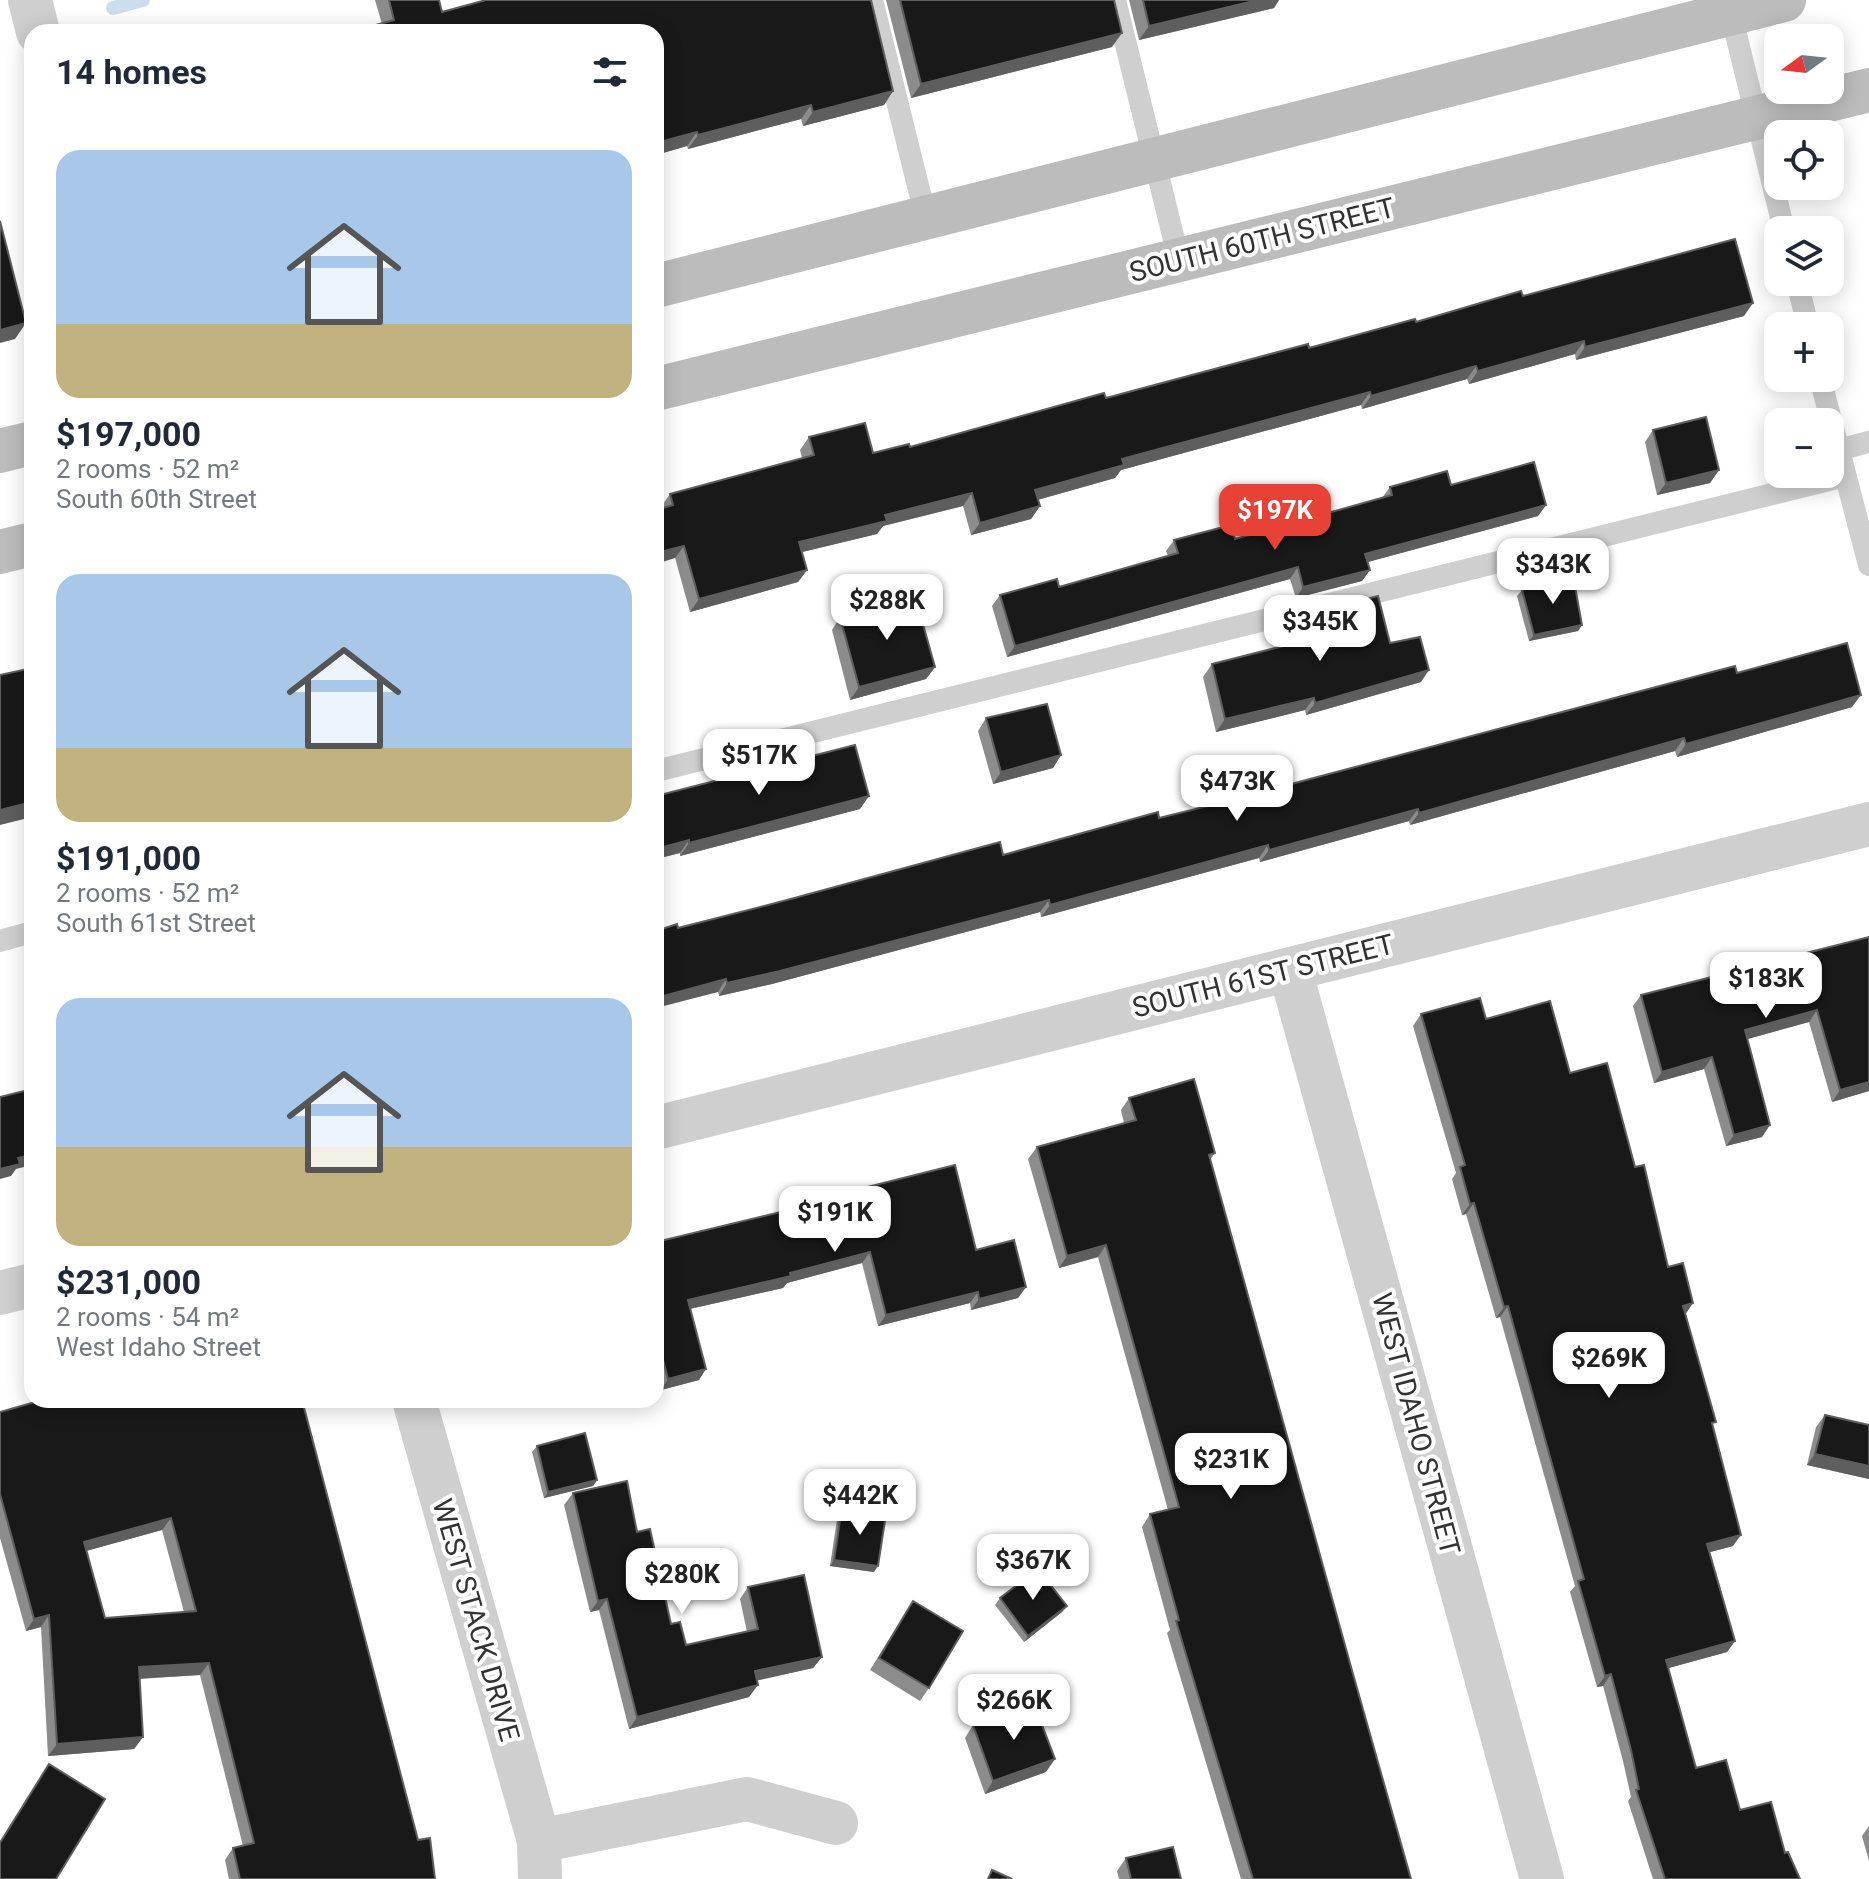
<!DOCTYPE html>
<meta charset="utf-8">
<style>
:root{--surface:#fff;--page:#f6f6f7;--text:#1f2937;--muted:#747a83;--accent:#e84135}
body{margin:0;font-family:Roboto,sans-serif;background:var(--page);color:var(--text);height:100vh;display:flex;flex-direction:column;font-size:30px;white-space:nowrap}
*{box-sizing:border-box;margin:0}
p{font-size:26px;color:var(--muted)}
.icon{flex:none;width:44px;height:44px;fill:none;stroke:currentColor;stroke-width:2;stroke-linecap:round;stroke-linejoin:round}
.map{position:relative;flex:1;overflow:hidden}
.drawer{position:absolute;left:24px;top:24px;width:640px;height:1384px;display:flex;flex-direction:column;background:var(--surface);border-radius:24px;box-shadow:0 4px 20px #0003}
.drawer>*{flex:none}
.needle{width:52px;rotate:255deg}
.buttons{position:absolute;left:1764px;top:24px;display:grid;gap:16px}
.buttons a{display:grid;place-items:center;width:80px;height:80px;border-radius:16px;background:var(--surface);box-shadow:0 4px 20px #0003;font-size:40px}
.price{position:absolute;translate:-50% -68px;padding:0 18px;border-radius:16px;background:#fff;color:#222;font-size:26px;line-height:52px;filter:drop-shadow(0 2px 4px #0008)}
.price::after{content:'';position:absolute;left:50%;top:48px;width:24px;height:18px;margin-left:-12px;background:inherit;clip-path:polygon(0 0,100% 0,50% 100%)}
.price.current{background:var(--accent);color:#fff}
ul{padding:0;list-style:none}
li{display:grid;align-content:center;gap:16px;height:424px;padding:0 32px}
li span{display:grid;place-items:center;height:248px;border-radius:24px;color:#555}
li>.icon{margin-inline-start:auto}
span .icon{width:144px;height:144px;fill:#fffc;stroke-width:1}
li b{font-size:34px}
h2{display:flex;justify-content:space-between;align-items:center;height:96px;padding:0 32px;font-size:34px}
.map>svg:first-child{display:block}
</style>
<div class="map">
<svg width="1869" height="1879" viewBox="0 0 1869 1879">
<rect width="100%" height="100%" fill="#fff"/>
<g fill="none" stroke-linecap="round" stroke-linejoin="round">
<!-- stream -->
<path stroke="#ceddee" stroke-width="14" d="M 113,8 L 143,0"/>
<!-- lane -->
<path stroke="#cfcfcf" stroke-width="22" d="M 872,0 L 926,218
M 1115,0 L 1179,260
M 1731,14 L 1784,230
M 1797,282 L 1808,326
M 1820,378 L 1869,565
M 1838,450 L 1869,442
M 656,771 L 1845,476
M 0,941 L 32,932"/>
<!-- street -->
<path stroke="#cfcfcf" stroke-width="44" d="M 30,0 L 38,32
M 1290,970 L 1542,1879
M 656,1128 L 1869,824
M 0,1293 L 32,1285
M 414,1400 L 539,1841 L 540,1879
M 539,1841 L 747,1799 L 836,1823"/>
<!-- secondary -->
<path stroke="#bcbcbc" stroke-width="44" d="M 656,286 L 1784,0
M 656,389 L 1869,90
M 0,451 L 32,443
M 0,552 L 32,544"/>
</g>
<!-- wall -->
<path fill="#8c8c8c" fill-rule="evenodd" d="M 375,0 L 439,0 L 442,12 L 486,0 L 871,0 L 893,91 L 884,105 L 803,126 L 801,119 L 688,149 L 687,146 L 656,155 L 656,32 L 350,32 L 382,24 Z
M 886,0 L 1114,0 L 1112,47 L 911,98 Z
M 1129,0 L 1279,0 L 1274,8 L 1139,40 Z
M 1523,296 L 1744,316 L 1576,360 L 1575,354 L 1469,384 L 1467,379 L 1362,409 L 1361,405 L 1121,470 L 1115,478 L 1038,500 L 1040,506 L 1031,519 L 971,535 L 963,506 L 883,526 L 877,534 L 802,552 L 807,570 L 798,582 L 690,612 L 661,507 L 670,494 L 802,458 L 800,450 L 809,437 L 873,453 L 910,447 Z
M 1653,430 L 1719,470 L 1710,483 L 1657,495 L 1645,442 Z
M 1451,485 L 1546,505 L 1538,516 L 1367,562 L 1370,570 L 1362,581 L 1296,598 L 1290,579 L 1007,657 L 992,606 L 1000,595 L 1059,587 L 1168,556 L 1166,551 L 1174,540 L 1235,539 L 1382,498 L 1390,487 Z
M 1522,590 L 1582,625 L 1578,631 L 1529,641 L 1517,596 Z
M 1312,613 L 1390,643 L 1421,682 L 1306,715 L 1305,710 L 1216,732 L 1203,677 L 1212,664 L 1308,640 L 1303,625 Z
M 840,617 L 935,667 L 926,679 L 850,700 L 832,630 Z
M 1737,673 L 1852,707 L 1677,757 L 1675,751 L 1410,825 L 1409,821 L 1260,862 L 1259,858 L 1041,917 L 1040,912 L 772,984 L 719,996 L 718,992 L 678,928 L 1003,855 L 1216,804 Z
M 986,718 L 1061,755 L 1053,768 L 993,784 L 978,731 Z
M 656,796 L 860,809 L 680,856 L 680,853 L 656,859 Z
M 1869,937 L 1869,1091 L 1832,1102 L 1809,1022 L 1747,1039 L 1762,1137 L 1726,1146 L 1704,1069 L 1654,1083 L 1633,1006 L 1641,995 Z
M 1421,1014 L 1486,1019 L 1570,1073 L 1635,1167 L 1685,1315 L 1713,1426 L 1733,1546 L 1710,1552 L 1735,1641 L 1727,1652 L 1668,1668 L 1696,1768 L 1785,1853 L 1800,1879 L 1653,1879 L 1628,1801 L 1631,1797 L 1623,1761 L 1603,1686 L 1597,1687 L 1570,1592 L 1575,1586 L 1500,1317 L 1496,1318 L 1466,1214 L 1462,1215 L 1452,1179 L 1456,1173 L 1413,1026 Z
M 1129,1098 L 1215,1153 L 1210,1160 L 1353,1674 L 1411,1879 L 1241,1879 L 1167,1633 L 1170,1630 L 1142,1527 L 1150,1514 L 1168,1510 L 1098,1257 L 1059,1268 L 1028,1159 L 1037,1147 L 1124,1123 L 1121,1110 Z
M 788,1207 L 976,1250 L 1026,1287 L 1018,1298 L 971,1310 L 970,1303 L 878,1326 L 862,1263 L 787,1283 L 783,1288 L 690,1309 L 699,1380 L 661,1390 L 656,1373 L 656,1242 L 785,1211 Z
M 302,1400 L 418,1840 L 435,1879 L 229,1879 L 225,1860 L 233,1848 L 243,1846 L 200,1675 L 140,1679 L 143,1737 L 134,1749 L 48,1756 L 41,1627 L 26,1631 L 0,1538 L 0,1412 ZM 162,1530 L 184,1612 L 105,1618 L 86,1551 Z
M 1825,1415 L 1869,1425 L 1869,1479 L 1807,1465 L 1816,1427 Z
M 537,1446 L 597,1480 L 593,1486 L 544,1498 L 532,1452 Z
M 573,1493 L 637,1532 L 671,1624 L 686,1645 L 747,1632 L 740,1599 L 748,1587 L 822,1657 L 813,1668 L 757,1680 L 749,1697 L 629,1729 L 599,1610 L 590,1612 L 564,1505 Z
M 842,1507 L 874,1572 L 830,1566 L 838,1513 Z
M 1000,1598 L 1067,1606 L 1062,1612 L 1024,1642 L 995,1605 Z
M 913,1601 L 929,1688 L 920,1701 L 870,1670 Z
M 973,1725 L 1046,1772 L 985,1794 L 965,1738 Z
M 49,1764 L 0,1879 L 0,1841 Z
M 1869,1826 L 1869,1861 L 1862,1836 Z
M 1126,1858 L 1181,1879 L 1119,1879 L 1117,1871 Z"/>
<!-- shaded-wall -->
<path fill="#5e5e5e" d="M 1258,0 L 1279,0 L 1274,8 L 1139,40 L 1149,26 Z
M 1122,33 L 1112,47 L 911,98 L 921,84 Z
M 893,91 L 884,105 L 803,126 L 813,112 Z
M 811,105 L 801,119 L 688,149 L 698,135 Z
M 697,132 L 687,146 L 656,155 L 656,143 Z
M 1753,303 L 1744,316 L 1576,360 L 1585,347 Z
M 26,323 L 15,339 L 0,343 L 0,330 Z
M 1584,341 L 1575,354 L 1469,384 L 1478,371 Z
M 1476,366 L 1467,379 L 1362,409 L 1371,396 Z
M 1370,392 L 1361,405 L 1121,470 L 1115,478 L 1026,503 L 1035,490 L 1122,459 Z
M 1719,470 L 1710,483 L 1657,495 L 1666,483 Z
M 972,493 L 963,506 L 883,526 L 877,534 L 790,555 L 799,542 L 885,515 Z
M 1546,505 L 1538,516 L 1357,565 L 1365,554 Z
M 1040,506 L 1031,519 L 971,535 L 980,523 Z
M 684,546 L 675,558 L 656,564 L 656,553 Z
M 1298,567 L 1290,579 L 1007,657 L 1015,646 Z
M 807,570 L 798,582 L 690,612 L 699,599 Z
M 1370,570 L 1362,581 L 1296,598 L 1303,587 Z
M 1582,625 L 1578,631 L 1529,641 L 1534,635 Z
M 935,667 L 926,679 L 850,700 L 859,687 Z
M 1429,670 L 1421,682 L 1306,715 L 1315,703 Z
M 1861,695 L 1852,707 L 1677,757 L 1686,744 Z
M 1314,698 L 1305,710 L 1216,732 L 1225,719 Z
M 1684,738 L 1675,751 L 1410,825 L 1419,813 Z
M 1061,755 L 1053,768 L 993,784 L 1001,772 Z
M 869,796 L 860,809 L 680,856 L 689,843 Z
M 32,802 L 32,817 L 0,825 L 0,810 Z
M 1418,809 L 1409,821 L 1260,862 L 1269,850 Z
M 689,840 L 680,853 L 656,859 L 656,849 Z
M 1268,845 L 1259,858 L 1041,917 L 1050,905 Z
M 1049,900 L 1040,912 L 772,984 L 719,996 L 727,983 Z
M 726,979 L 718,992 L 656,1008 L 656,998 Z
M 1817,1010 L 1809,1022 L 1737,1042 L 1745,1030 Z
M 1712,1057 L 1704,1069 L 1654,1083 L 1662,1072 Z
M 1869,1082 L 1869,1091 L 1832,1102 L 1840,1090 Z
M 1770,1125 L 1762,1137 L 1726,1146 L 1734,1135 Z
M 32,1155 L 32,1165 L 16,1169 L 11,1176 L 0,1179 L 0,1169 L 18,1158 Z
M 1474,1203 L 1466,1214 L 1462,1215 L 1470,1204 Z
M 1106,1245 L 1098,1257 L 1059,1268 L 1067,1256 Z
M 870,1252 L 862,1263 L 787,1283 L 783,1288 L 680,1311 L 688,1300 Z
M 1026,1287 L 1018,1298 L 971,1310 L 979,1299 Z
M 978,1292 L 970,1303 L 878,1326 L 886,1315 Z
M 1693,1303 L 1685,1315 L 1683,1306 Z
M 1508,1306 L 1500,1317 L 1496,1318 L 1504,1307 Z
M 706,1369 L 699,1380 L 661,1390 L 668,1379 Z
M 1815,1454 L 1869,1466 L 1869,1479 L 1807,1465 Z
M 597,1480 L 593,1486 L 544,1498 L 548,1492 Z
M 171,1518 L 162,1530 L 75,1554 L 84,1542 Z
M 1741,1535 L 1733,1546 L 1699,1555 L 1707,1544 Z
M 834,1560 L 878,1566 L 874,1572 L 830,1566 Z
M 607,1599 L 599,1610 L 590,1612 L 598,1601 Z
M 1067,1606 L 1062,1612 L 1024,1642 L 1028,1636 Z
M 49,1615 L 41,1627 L 26,1631 L 34,1619 Z
M 1735,1641 L 1727,1652 L 1658,1671 L 1666,1660 Z
M 822,1657 L 813,1668 L 746,1683 L 755,1671 Z
M 209,1663 L 200,1675 L 131,1679 L 139,1667 Z
M 1611,1674 L 1603,1686 L 1597,1687 L 1605,1676 Z
M 758,1685 L 749,1697 L 629,1729 L 637,1717 Z
M 143,1737 L 134,1749 L 48,1756 L 57,1744 Z
M 1055,1759 L 1046,1772 L 985,1794 L 993,1781 Z"/>
<!-- building -->
<path fill="#191919" stroke="#5e5e5e" stroke-width="2" fill-rule="evenodd" d="M 389,0 L 439,0 L 442,12 L 486,0 L 871,0 L 893,91 L 813,112 L 811,105 L 698,135 L 697,132 L 656,143 L 656,32 L 350,32 L 394,20 Z
M 900,0 L 1114,0 L 1122,33 L 921,84 Z
M 1143,0 L 1258,0 L 1149,26 Z
M 0,221 L 26,323 L 0,330 Z
M 1735,239 L 1753,303 L 1585,347 L 1584,341 L 1478,371 L 1476,366 L 1371,396 L 1370,392 L 1122,459 L 1124,465 L 1035,490 L 1040,506 L 980,523 L 972,493 L 885,515 L 887,521 L 799,542 L 807,570 L 699,599 L 684,546 L 656,553 L 656,510 L 673,505 L 670,494 L 814,455 L 809,437 L 865,423 L 873,453 L 909,444 L 910,447 L 1104,393 L 1106,398 L 1308,344 L 1309,348 L 1415,319 L 1416,322 L 1521,291 L 1523,296 Z
M 1706,417 L 1719,470 L 1666,483 L 1653,430 Z
M 1534,462 L 1546,505 L 1365,554 L 1370,570 L 1303,587 L 1298,567 L 1015,646 L 1000,595 L 1057,579 L 1059,587 L 1178,553 L 1174,540 L 1231,525 L 1235,539 L 1392,495 L 1390,487 L 1447,471 L 1451,485 Z
M 1573,576 L 1582,625 L 1534,635 L 1522,590 Z
M 915,596 L 935,667 L 859,687 L 840,617 Z
M 1378,596 L 1390,643 L 1420,637 L 1429,670 L 1315,703 L 1314,698 L 1225,719 L 1212,664 L 1319,637 L 1312,613 Z
M 1847,643 L 1861,695 L 1686,744 L 1684,738 L 1419,813 L 1418,809 L 1269,850 L 1268,845 L 1050,905 L 1049,900 L 780,971 L 727,983 L 726,979 L 656,998 L 656,931 L 677,924 L 678,928 L 787,900 L 1000,842 L 1003,855 L 1158,812 L 1159,818 L 1216,804 L 1735,666 L 1737,673 Z
M 32,668 L 32,802 L 0,810 L 0,675 Z
M 1047,704 L 1061,755 L 1001,772 L 986,718 Z
M 855,745 L 869,796 L 689,843 L 689,840 L 656,849 L 656,796 Z
M 1869,937 L 1869,1082 L 1840,1090 L 1817,1010 L 1745,1030 L 1770,1125 L 1734,1135 L 1712,1057 L 1662,1072 L 1641,995 Z
M 1480,998 L 1486,1019 L 1550,1001 L 1570,1073 L 1607,1063 L 1635,1167 L 1644,1165 L 1668,1267 L 1683,1263 L 1693,1303 L 1683,1306 L 1716,1422 L 1712,1423 L 1741,1535 L 1707,1544 L 1735,1641 L 1666,1660 L 1696,1768 L 1726,1760 L 1740,1810 L 1771,1802 L 1785,1853 L 1788,1852 L 1800,1879 L 1665,1879 L 1636,1790 L 1639,1789 L 1631,1750 L 1611,1674 L 1605,1676 L 1578,1581 L 1584,1579 L 1508,1306 L 1504,1307 L 1474,1203 L 1470,1204 L 1460,1167 L 1465,1165 L 1421,1014 Z
M 1194,1079 L 1215,1153 L 1209,1155 L 1353,1674 L 1411,1879 L 1253,1879 L 1176,1621 L 1179,1620 L 1150,1514 L 1179,1507 L 1106,1245 L 1067,1256 L 1037,1147 L 1136,1120 L 1129,1098 Z
M 32,1089 L 32,1155 L 18,1158 L 20,1164 L 0,1169 L 0,1097 Z
M 955,1165 L 976,1250 L 1014,1240 L 1026,1287 L 979,1299 L 978,1292 L 886,1315 L 870,1252 L 790,1273 L 791,1276 L 688,1300 L 706,1369 L 668,1379 L 656,1333 L 656,1242 L 789,1210 L 788,1207 Z
M 42,1400 L 302,1400 L 418,1840 L 430,1838 L 435,1879 L 240,1879 L 233,1848 L 254,1843 L 209,1663 L 139,1667 L 143,1737 L 57,1744 L 49,1615 L 34,1619 L 0,1494 L 0,1412 ZM 171,1518 L 196,1611 L 105,1618 L 84,1542 Z
M 1825,1415 L 1869,1425 L 1869,1466 L 1815,1454 Z
M 585,1433 L 597,1480 L 548,1492 L 537,1446 Z
M 627,1481 L 637,1532 L 650,1529 L 671,1624 L 680,1622 L 686,1645 L 758,1629 L 748,1587 L 804,1575 L 822,1657 L 755,1671 L 758,1685 L 637,1717 L 607,1599 L 598,1601 L 573,1493 Z
M 842,1507 L 886,1514 L 878,1566 L 834,1560 Z
M 1038,1569 L 1067,1606 L 1028,1636 L 1000,1598 Z
M 913,1601 L 963,1631 L 929,1688 L 879,1658 Z
M 1034,1704 L 1055,1759 L 993,1781 L 973,1725 Z
M 49,1764 L 105,1799 L 56,1879 L 0,1879 L 0,1843 Z
M 1173,1847 L 1181,1879 L 1131,1879 L 1126,1858 Z
M 992,1870 L 1012,1879 L 988,1879 Z"/>
<g text-anchor="middle" dominant-baseline="central" stroke-width="8" stroke-linejoin="round" paint-order="stroke">
<!-- street labels -->
<g font-size="28" fill="#323232" stroke="#fff">
<text transform="translate(1262 240) rotate(-14)">SOUTH 60TH STREET</text>
<text transform="translate(1263 976) rotate(-14)">SOUTH 61ST STREET</text>
<text transform="translate(1416 1424) rotate(75)">WEST IDAHO STREET</text>
<text transform="translate(476 1620) rotate(74)">WEST STACK DRIVE</text>
</g>
</g>
</svg>
<div class="buttons">
<a><svg class="needle" viewBox="-14 -14 28 28"><path d="M0-13l5 13h-10z" fill="#e53935"/><path d="M0 13l5-13h-10z" fill="#747a83"/></svg></a>
<a><svg class="icon" aria-label="locate" viewBox="0 0 24 24"><circle cx="12" cy="12" r="6"/><path d="M12 2v4M12 18v4M2 12h4M18 12h4"/></svg></a>
<a><svg class="icon" aria-label="layers" viewBox="0 0 24 24"><path d="M12 4l9 5-9 5-9-5zM3 14l9 5 9-5"/></svg></a>
<a>+</a>
<a>−</a>
</div>
<b class="price current" style="left:1275px;top:552px">$197K</b>
<b class="price" style="left:1553px;top:606px">$343K</b>
<b class="price" style="left:887px;top:642px">$288K</b>
<b class="price" style="left:1320px;top:663px">$345K</b>
<b class="price" style="left:759px;top:797px">$517K</b>
<b class="price" style="left:1237px;top:823px">$473K</b>
<b class="price" style="left:1766px;top:1020px">$183K</b>
<b class="price" style="left:835px;top:1254px">$191K</b>
<b class="price" style="left:1609px;top:1400px">$269K</b>
<b class="price" style="left:1231px;top:1501px">$231K</b>
<b class="price" style="left:860px;top:1537px">$442K</b>
<b class="price" style="left:1033px;top:1602px">$367K</b>
<b class="price" style="left:682px;top:1616px">$280K</b>
<b class="price" style="left:1014px;top:1742px">$266K</b>
<section class="drawer">
<h2>14 homes<svg class="icon" aria-label="filters" viewBox="0 0 24 24"><path d="M4 7h16M4 17h16"/><circle cx="9" cy="7" r="2"/><circle cx="15" cy="17" r="2"/></svg></h2>
<ul>
<li><span style="background:linear-gradient(#a9c7e8 70%,#c2b280 0)"><svg class="icon" aria-label="home" viewBox="0 0 24 24"><path d="M3 11l9-7 9 7M6 9v11h12V9"/></svg></span><div><b>$197,000</b><p>2 rooms · 52 m²</p><p>South 60th Street</p></div></li>
<li><span style="background:linear-gradient(#a9c7e8 70%,#c2b280 0)"><svg class="icon" aria-label="home" viewBox="0 0 24 24"><path d="M3 11l9-7 9 7M6 9v11h12V9"/></svg></span><div><b>$191,000</b><p>2 rooms · 52 m²</p><p>South 61st Street</p></div></li>
<li><span style="background:linear-gradient(#a9c7e8 60%,#c2b280 0)"><svg class="icon" aria-label="home" viewBox="0 0 24 24"><path d="M3 11l9-7 9 7M6 9v11h12V9"/></svg></span><div><b>$231,000</b><p>2 rooms · 54 m²</p><p>West Idaho Street</p></div></li>
</ul>
</section>
</div>
